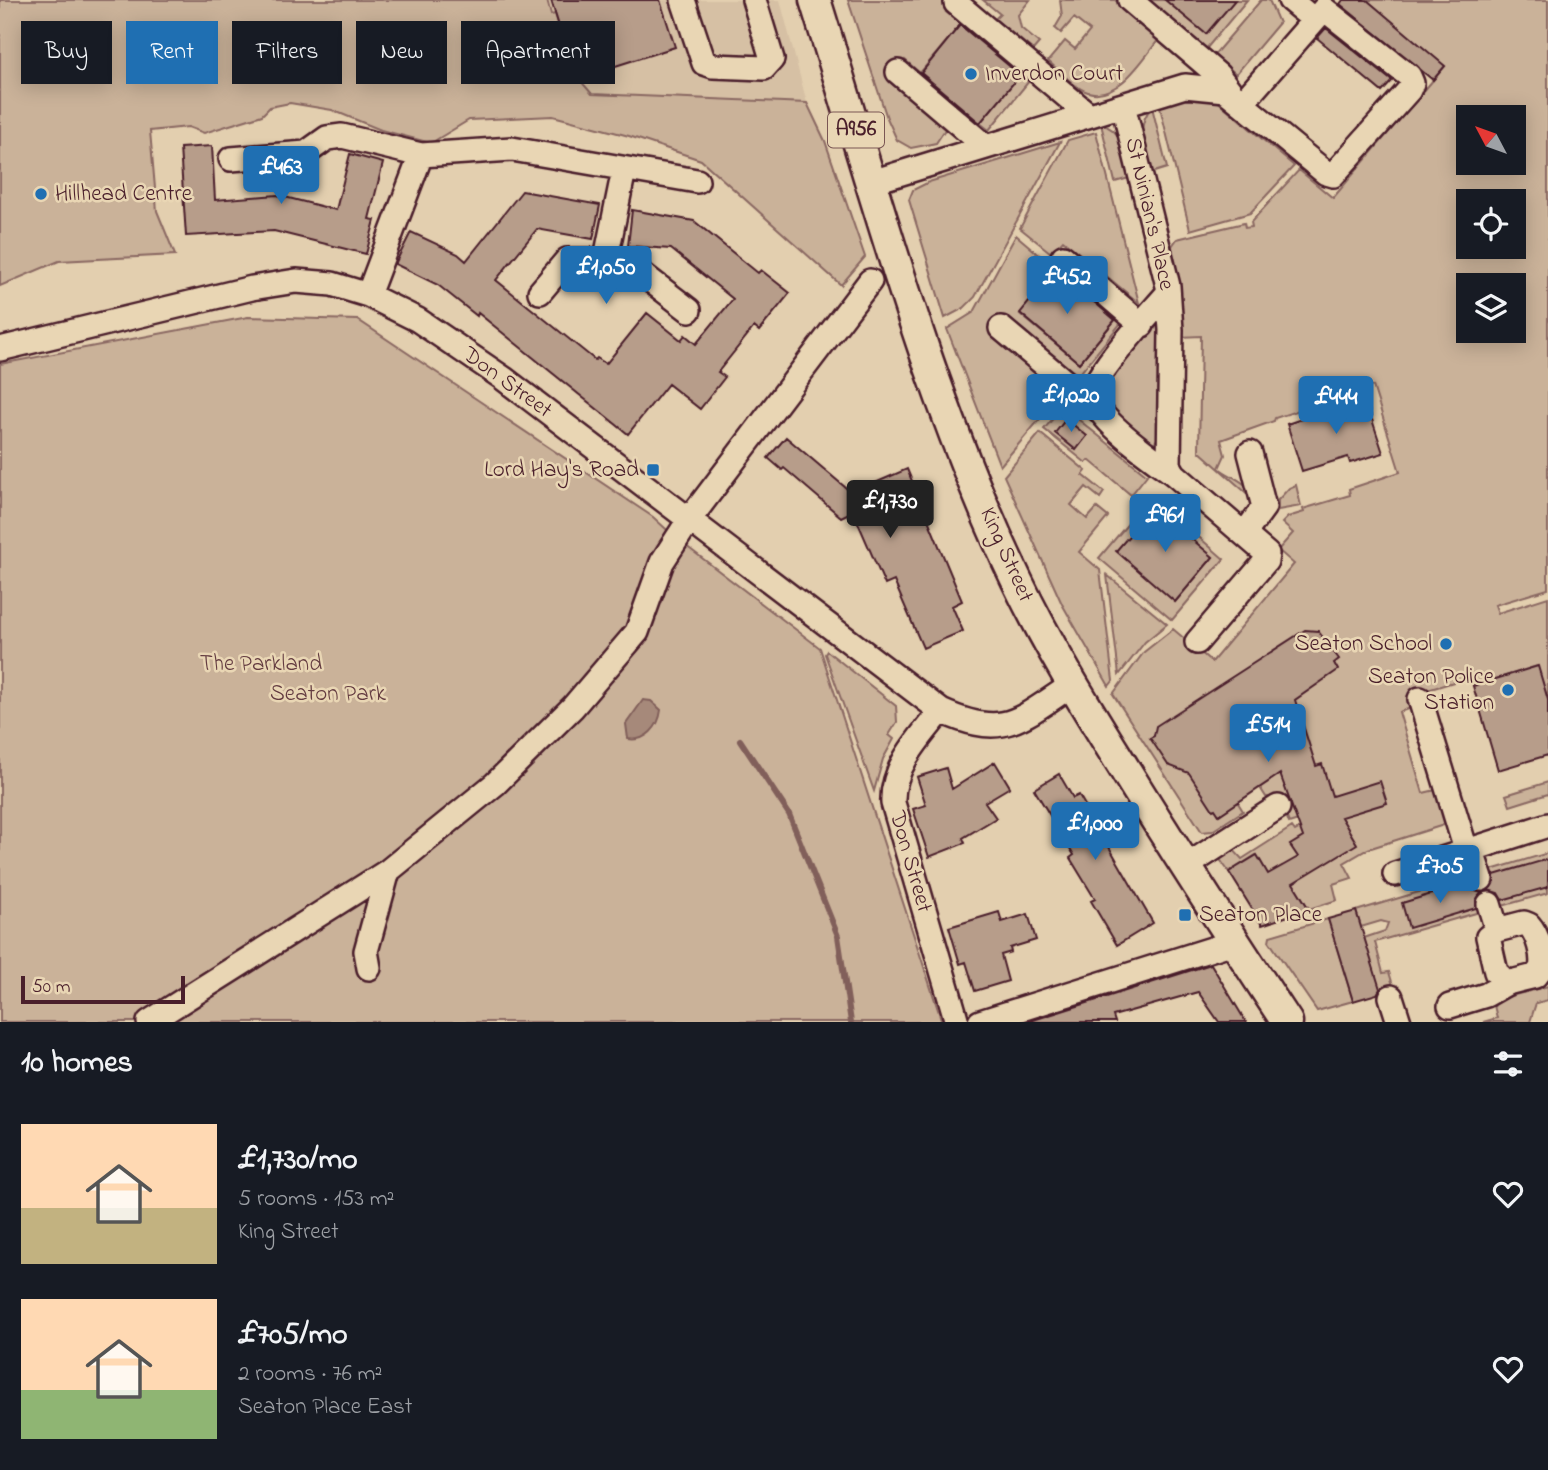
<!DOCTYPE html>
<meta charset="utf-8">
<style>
:root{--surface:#171b24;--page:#20242c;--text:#f1f3f6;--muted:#9ea1a6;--accent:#1f6fb2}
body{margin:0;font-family:"Indie Flower",sans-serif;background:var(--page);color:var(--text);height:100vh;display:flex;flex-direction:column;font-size:26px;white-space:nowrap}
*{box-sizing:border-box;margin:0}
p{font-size:23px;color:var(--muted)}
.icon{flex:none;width:38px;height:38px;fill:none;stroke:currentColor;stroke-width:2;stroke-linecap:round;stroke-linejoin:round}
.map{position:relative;height:1022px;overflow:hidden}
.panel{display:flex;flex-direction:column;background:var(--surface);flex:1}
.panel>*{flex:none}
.guide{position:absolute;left:21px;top:21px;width:700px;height:63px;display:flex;gap:14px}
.needle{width:46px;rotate:311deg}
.buttons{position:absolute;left:1456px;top:105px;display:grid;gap:14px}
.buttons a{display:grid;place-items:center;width:70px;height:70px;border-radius:0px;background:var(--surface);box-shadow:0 4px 18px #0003;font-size:35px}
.scale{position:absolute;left:21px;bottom:18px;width:164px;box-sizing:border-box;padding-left:7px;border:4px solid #4a1f2b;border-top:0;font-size:19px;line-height:24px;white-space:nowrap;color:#4a1f2b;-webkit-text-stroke:5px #e9d6b4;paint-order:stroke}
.price{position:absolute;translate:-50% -60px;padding:0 16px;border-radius:7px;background:var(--accent);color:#fff;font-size:23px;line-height:46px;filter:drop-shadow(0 2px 4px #0008)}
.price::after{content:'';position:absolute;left:50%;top:42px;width:21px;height:16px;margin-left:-10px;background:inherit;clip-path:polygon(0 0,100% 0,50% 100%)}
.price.selected{background:#222;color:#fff}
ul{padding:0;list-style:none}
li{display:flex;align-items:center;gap:21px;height:175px;padding:0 21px}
li span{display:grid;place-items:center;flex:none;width:196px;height:140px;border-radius:0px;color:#555}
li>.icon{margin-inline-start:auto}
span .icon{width:84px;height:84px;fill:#fffc;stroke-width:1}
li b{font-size:30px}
h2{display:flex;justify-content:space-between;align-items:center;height:84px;padding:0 21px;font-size:30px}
.tag{padding:0 24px;border-radius:0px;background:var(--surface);box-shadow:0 4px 18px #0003;font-size:24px;line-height:63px}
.tag.selected{background:var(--accent);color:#fff}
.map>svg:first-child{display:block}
</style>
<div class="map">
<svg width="1548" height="1022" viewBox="0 0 1548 1022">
<rect width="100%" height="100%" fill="#e3cfaf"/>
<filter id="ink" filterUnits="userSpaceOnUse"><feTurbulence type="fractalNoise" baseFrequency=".0143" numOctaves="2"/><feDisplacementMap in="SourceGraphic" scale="14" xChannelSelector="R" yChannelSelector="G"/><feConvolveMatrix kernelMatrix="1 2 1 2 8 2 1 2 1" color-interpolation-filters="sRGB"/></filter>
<g filter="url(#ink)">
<!-- built -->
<path fill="#d6c0a4" d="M 547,0 L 780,0 L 807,103 L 591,94 L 573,72 L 555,15 L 551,15 Z"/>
<!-- green -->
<path fill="#cab299" stroke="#8a6862" stroke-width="2" fill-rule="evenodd" d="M 0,0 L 547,0 L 551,15 L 555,14 L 573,72 L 592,94 L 807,103 L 825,141 L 865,257 L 841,285 L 701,160 L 629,136 L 553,116 L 469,120 L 431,143 L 381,130 L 332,110 L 290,103 L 270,107 L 262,115 L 204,133 L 188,127 L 150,131 L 157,211 L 175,255 L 59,261 L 0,286 Z
M 848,0 L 956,0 L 946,12 L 961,24 L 920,73 L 905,60 L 892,77 L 946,128 L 936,143 L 911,148 L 897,140 L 887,118 Z
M 983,0 L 1030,0 L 1018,15 L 1021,28 L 1039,43 L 1033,50 L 995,19 L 1000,14 Z
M 1060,0 L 1115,0 L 1160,38 C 1144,57 1119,101 1088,92 C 1074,88 1059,70 1048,61 L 1065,41 L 1075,49 L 1090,31 L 1074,18 L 1061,33 L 1055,28 L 1062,16 Z
M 1148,0 L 1247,0 L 1206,49 Z
M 1261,0 L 1269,0 L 1279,23 L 1236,74 L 1214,55 Z
M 1366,0 L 1548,0 L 1548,589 L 1495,605 L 1498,613 L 1548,597 L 1548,700 L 1537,666 L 1473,686 L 1470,677 L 1411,695 L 1414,707 L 1399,712 L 1423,793 L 1440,789 L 1450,823 L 1368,849 L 1344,863 L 1352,878 L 1333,884 L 1337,900 L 1309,909 L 1282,866 L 1268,874 L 1256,855 L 1229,872 L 1219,858 L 1232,848 L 1242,859 L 1292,827 L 1295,831 L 1308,824 L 1304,818 L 1289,823 L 1279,797 L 1266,797 L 1257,783 L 1235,798 L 1243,811 L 1212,831 L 1202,832 L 1113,694 L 1144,652 L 1173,629 L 1212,662 L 1294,564 L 1278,550 L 1293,533 L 1282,523 L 1288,517 L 1304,512 L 1303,509 L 1350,495 L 1349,489 L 1400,472 L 1373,386 L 1275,418 L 1274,421 L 1221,440 L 1225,455 L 1219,468 C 1234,480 1255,482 1253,506 L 1251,504 L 1251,497 L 1199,451 L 1201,336 L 1179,337 L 1179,298 L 1172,246 L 1177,239 L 1244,223 L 1245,228 L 1252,227 L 1251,222 L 1299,170 L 1333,198 L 1445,66 ZM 1468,117 L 1514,117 L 1514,163 L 1468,163 ZM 1468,201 L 1514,201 L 1514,247 L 1468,247 ZM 1468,285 L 1514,285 L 1514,331 L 1468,331 Z
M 1021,74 L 1029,81 L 989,130 L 980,123 Z
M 1192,94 L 1215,99 L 1294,166 L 1250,213 L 1190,230 L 1159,103 Z
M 1152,107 L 1167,168 L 1151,173 C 1145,150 1134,126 1152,107 Z
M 1101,124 C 1124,130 1127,158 1133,177 L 1115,182 Z
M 1096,132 L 1139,303 L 1063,240 L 1051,253 L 1020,228 L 1068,140 Z
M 1060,142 L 975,297 L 964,308 L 945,318 L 909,200 L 913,190 L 929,182 Z
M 1016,235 L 1056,269 L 1020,314 L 1079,363 L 1116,319 L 1121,323 L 1077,377 L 1004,317 L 990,334 L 1062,393 L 1000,466 L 947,329 L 974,312 Z
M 248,317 L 358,320 L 653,517 L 677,539 L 820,648 L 942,1022 L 0,1022 L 0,364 Z
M 1157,326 L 1160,335 L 1157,439 L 1154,443 L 1114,413 L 1104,401 L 1103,385 L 1151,327 Z
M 1063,407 L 1147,475 L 1131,495 L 1089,460 L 1086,463 L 1044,429 Z
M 1040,433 L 1086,471 L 1083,475 L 1104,492 L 1100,498 L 1086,487 L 1071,505 L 1087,519 L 1097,508 L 1108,517 L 1079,552 L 1100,570 L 1113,681 L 1109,686 L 1062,604 L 1004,476 Z
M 1296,485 L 1301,506 L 1278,510 L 1278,500 L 1289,488 Z
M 1147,501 L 1154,507 L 1176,601 L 1213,557 L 1189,537 L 1193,532 L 1224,559 L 1172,620 L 1099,558 Z
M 1107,575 L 1167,624 L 1145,642 L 1119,675 Z
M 827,651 L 896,706 L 897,722 L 889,735 L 894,739 L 883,759 L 874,791 L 825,654 Z
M 1548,782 L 1548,794 L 1510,806 L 1506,795 Z
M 1548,853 L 1548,893 L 1502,906 L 1491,870 Z
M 1472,876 L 1483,911 L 1375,942 L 1383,973 L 1389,972 L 1395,992 L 1381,995 L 1364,938 L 1385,931 L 1388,923 L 1381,921 L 1361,927 L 1356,911 Z
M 1328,919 L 1353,1001 L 1317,1011 L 1269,941 L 1270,936 Z
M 1548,986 L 1548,1000 L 1536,1003 L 1530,1022 L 1483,1022 L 1497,1018 L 1493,1001 Z"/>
<!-- water -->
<path fill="#a6897a" stroke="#815f5a" stroke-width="2" d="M 643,700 L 651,701 L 661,710 C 659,727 646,742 628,739 L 626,724 Z"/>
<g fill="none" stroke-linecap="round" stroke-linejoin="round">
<!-- stream -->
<path stroke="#815f5a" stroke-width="6" d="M 740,740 L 789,814 L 838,936 L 851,1022"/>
</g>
<!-- building -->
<path fill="#b79d8a" stroke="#4a1f2b" stroke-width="2" d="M 551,0 L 660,0 L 675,47 L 584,76 L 582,70 L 573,72 Z
M 1165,0 L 1235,0 L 1206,34 Z
M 1343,0 L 1367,0 L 1445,66 L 1433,80 L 1340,4 Z
M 960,25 L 1020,75 L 980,123 L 921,73 Z
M 1326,28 L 1392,81 L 1382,92 L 1317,38 Z
M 212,146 L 215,200 L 277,195 L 336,210 L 350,154 L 383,163 L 369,219 L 375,220 L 366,254 L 274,231 L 186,236 L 180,148 Z
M 522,191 L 600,205 L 593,239 L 537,229 L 496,280 L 595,360 L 597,358 L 606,364 L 647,313 L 681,340 L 685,335 L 696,344 L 733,299 L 671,249 L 628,246 L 632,210 L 694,221 L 758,273 L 761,270 L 790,293 L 759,331 L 754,327 L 718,372 L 725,377 L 700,409 L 668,384 L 628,434 L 478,313 L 477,316 L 438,285 L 395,264 L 411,232 L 458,254 L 466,261 Z
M 1056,269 L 1115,320 L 1079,363 L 1020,313 Z
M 1365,398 L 1383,453 L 1350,463 L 1348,457 L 1302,471 L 1287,424 Z
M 1066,419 L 1087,436 L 1076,450 L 1055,433 Z
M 786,437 L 852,493 L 907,469 L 962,601 L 952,606 L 963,631 L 923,648 L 894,581 L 885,585 L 853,511 L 841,517 L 784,468 L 782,470 L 768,458 Z
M 1154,507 L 1213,557 L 1175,602 L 1116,551 Z
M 1305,630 L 1318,631 L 1339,659 L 1334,663 L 1338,670 L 1295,700 L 1316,766 L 1322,764 L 1332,796 L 1380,781 L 1387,803 L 1341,817 L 1357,844 L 1293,883 L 1309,909 L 1262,925 L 1229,872 L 1257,855 L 1268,874 L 1298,857 L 1290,845 L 1303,837 L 1280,774 L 1219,815 L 1215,809 L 1213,810 L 1189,773 L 1168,765 L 1150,738 L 1154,736 L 1156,726 Z
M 1538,666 L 1548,700 L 1548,755 L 1498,770 L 1473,686 Z
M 995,762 L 1010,787 L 985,802 L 996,818 L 963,838 L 965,843 L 929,857 L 913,809 L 926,805 L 917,777 L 946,768 L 952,789 Z
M 1059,774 L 1073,798 L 1079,795 L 1153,923 L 1117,945 L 1091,901 L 1095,899 L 1070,858 L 1074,855 L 1034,789 Z
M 1548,859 L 1548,887 L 1502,900 L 1498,893 L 1488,890 L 1494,882 L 1494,875 Z
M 1468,883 L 1472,890 L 1482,893 L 1476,900 L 1476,908 L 1409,928 L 1402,903 Z
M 1356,911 L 1380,989 L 1377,994 L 1353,1001 L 1328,919 Z
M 999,912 L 1002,922 L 1028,914 L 1036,940 L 1010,948 L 1011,952 L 1001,955 L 1008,981 L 975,991 L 966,962 L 960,964 L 949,927 Z
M 1211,964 L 1246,1022 L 1219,1022 L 1198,992 L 1113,1016 L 1115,1022 L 1027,1022 Z"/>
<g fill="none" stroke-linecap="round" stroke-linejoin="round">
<defs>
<path id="minor" d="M 683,0 L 704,63 L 713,66 L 764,68 L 772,59 L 754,0
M 1130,0 L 1218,75 L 1233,95
M 1290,0 L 1313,19
M 956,3 L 1089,115
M 898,72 L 986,147
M 1123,105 L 1185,86 L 1225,90 L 1326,173 L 1333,175 L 1409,90 L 1412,83 L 1409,76 L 1324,9 L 1242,103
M 231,159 L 306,153 L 327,138 L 342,136 L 421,155
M 872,182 L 1123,105 L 1168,286 L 1171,330 L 1169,465 L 1174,474 L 1267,554 L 1266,561 L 1197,642
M 1063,257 L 1142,325
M 606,258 L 624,170
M 540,292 L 567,260 L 624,260 L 689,310
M 1168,293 C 1153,311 1090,376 1093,396 C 1097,421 1154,459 1174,474
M 368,295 L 421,155 L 512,149 L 697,181
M 1001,328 L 1100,411
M 0,349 L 252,288 L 296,281 L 332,284 L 368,295 L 418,320 L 503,378 L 941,711 C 1005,740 1018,720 1072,685
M 1245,533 L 1264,507 L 1250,453
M 1420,699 L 1466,850
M 941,711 C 920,737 891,768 893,803 L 957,1022
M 1471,849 L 1481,879
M 1185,867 L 1278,807
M 1395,874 L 1548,825
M 1489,904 L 1497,930
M 1524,923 L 1529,925 C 1538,935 1544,956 1541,969 L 1535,976 L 1507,983 L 1496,972 L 1488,937 L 1497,930 Z
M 369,968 L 366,951 L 388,871 L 495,784 L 573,707 L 637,632 L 662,562 L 689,520 L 870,281
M 1391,997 L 1399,1022
M 1450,1006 L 1486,995 L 1507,983
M 149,1022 L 388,871
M 980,1022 L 1234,942"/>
<path id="major" d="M 815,0 C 876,195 928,396 1017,581 C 1049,648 1088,710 1127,773 C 1179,857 1233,940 1287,1022"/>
</defs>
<!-- minor casing -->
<use href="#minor" stroke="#4a1f2b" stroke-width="28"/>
<!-- major casing -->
<use href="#major" stroke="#4a1f2b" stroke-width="35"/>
<!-- minor -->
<use href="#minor" stroke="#e9d6b4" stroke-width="23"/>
<!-- major -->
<use href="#major" stroke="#e9d6b4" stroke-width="30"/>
</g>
</g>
<!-- markers -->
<g fill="#1f6fb2" stroke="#e9d6b4" stroke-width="2.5">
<circle cx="971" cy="74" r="7"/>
<circle cx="41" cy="194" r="7"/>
<rect x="646" y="463" width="14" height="14" rx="3.5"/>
<circle cx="1446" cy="644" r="7"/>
<circle cx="1508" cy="690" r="7"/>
<rect x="1178" y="908" width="14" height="14" rx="3.5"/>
</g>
<g text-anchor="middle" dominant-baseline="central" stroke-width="5" stroke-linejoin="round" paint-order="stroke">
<!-- shield labels -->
<rect fill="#e9d6b4" stroke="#7a5654" stroke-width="2" x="828" y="112.5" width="56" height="35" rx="5"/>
<g font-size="21" font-weight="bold" fill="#4a1f2b">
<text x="856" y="130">A956</text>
</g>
<!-- poi labels -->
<g font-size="23" fill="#4a1f2b" stroke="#e9d6b4" text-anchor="start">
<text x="985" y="74">Inverdon Court</text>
<text x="55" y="194">Hillhead Centre</text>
<text x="639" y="470" text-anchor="end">Lord Hay's Road</text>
<text x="1432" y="644" text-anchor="end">Seaton School</text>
<text x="1494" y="677" text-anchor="end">Seaton Police<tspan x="1494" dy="26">Station</tspan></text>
<text x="1199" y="915">Seaton Place</text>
</g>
<!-- street labels -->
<g font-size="23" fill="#4a1f2b" stroke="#e9d6b4">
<text transform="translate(1149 214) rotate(77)">St Ninian's Place</text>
<text transform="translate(507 383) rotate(36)">Don Street</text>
<text transform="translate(1006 555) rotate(66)">King Street</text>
<text transform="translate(910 862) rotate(74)">Don Street</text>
</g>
<!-- park labels -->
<g font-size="23" fill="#643c41" stroke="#e9d6b4">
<text x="261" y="664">The Parkland</text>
<text x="328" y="694">Seaton Park</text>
</g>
</g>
</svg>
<div class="buttons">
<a><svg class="needle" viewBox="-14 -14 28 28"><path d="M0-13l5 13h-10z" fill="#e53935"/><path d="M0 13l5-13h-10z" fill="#9ea1a6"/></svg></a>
<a><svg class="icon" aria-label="locate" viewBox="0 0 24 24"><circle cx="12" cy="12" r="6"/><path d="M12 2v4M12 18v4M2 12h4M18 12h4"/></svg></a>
<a><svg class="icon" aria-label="layers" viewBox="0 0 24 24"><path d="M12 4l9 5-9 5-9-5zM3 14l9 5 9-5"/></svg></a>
</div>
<div class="scale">50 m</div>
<b class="price" style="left:281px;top:206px">£463</b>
<b class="price" style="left:606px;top:306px">£1,050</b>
<b class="price" style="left:1067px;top:316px">£452</b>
<b class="price" style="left:1071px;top:434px">£1,020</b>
<b class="price" style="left:1336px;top:436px">£444</b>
<b class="price selected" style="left:890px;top:540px">£1,730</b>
<b class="price" style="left:1165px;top:554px">£961</b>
<b class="price" style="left:1268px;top:764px">£514</b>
<b class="price" style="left:1095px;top:862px">£1,000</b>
<b class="price" style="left:1440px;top:905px">£705</b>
<div class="guide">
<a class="tag">Buy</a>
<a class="tag selected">Rent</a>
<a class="tag">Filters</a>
<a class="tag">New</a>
<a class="tag">Apartment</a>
</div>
</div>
<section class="panel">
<h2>10 homes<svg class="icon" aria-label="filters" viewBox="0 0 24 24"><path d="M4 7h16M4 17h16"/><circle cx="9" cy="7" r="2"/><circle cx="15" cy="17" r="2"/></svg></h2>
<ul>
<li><span style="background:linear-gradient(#ffd9b3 60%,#c2b280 0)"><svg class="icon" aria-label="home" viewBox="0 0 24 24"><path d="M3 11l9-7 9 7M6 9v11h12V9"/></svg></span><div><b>£1,730/mo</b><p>5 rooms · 153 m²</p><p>King Street</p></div><svg class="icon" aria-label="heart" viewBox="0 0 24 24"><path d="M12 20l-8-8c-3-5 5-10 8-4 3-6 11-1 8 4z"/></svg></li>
<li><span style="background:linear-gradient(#ffd9b3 65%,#8fb573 0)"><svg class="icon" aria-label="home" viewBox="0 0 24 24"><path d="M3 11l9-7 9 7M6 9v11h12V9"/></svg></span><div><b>£705/mo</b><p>2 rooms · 76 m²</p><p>Seaton Place East</p></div><svg class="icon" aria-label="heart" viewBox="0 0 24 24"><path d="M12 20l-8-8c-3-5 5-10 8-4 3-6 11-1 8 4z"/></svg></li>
</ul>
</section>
